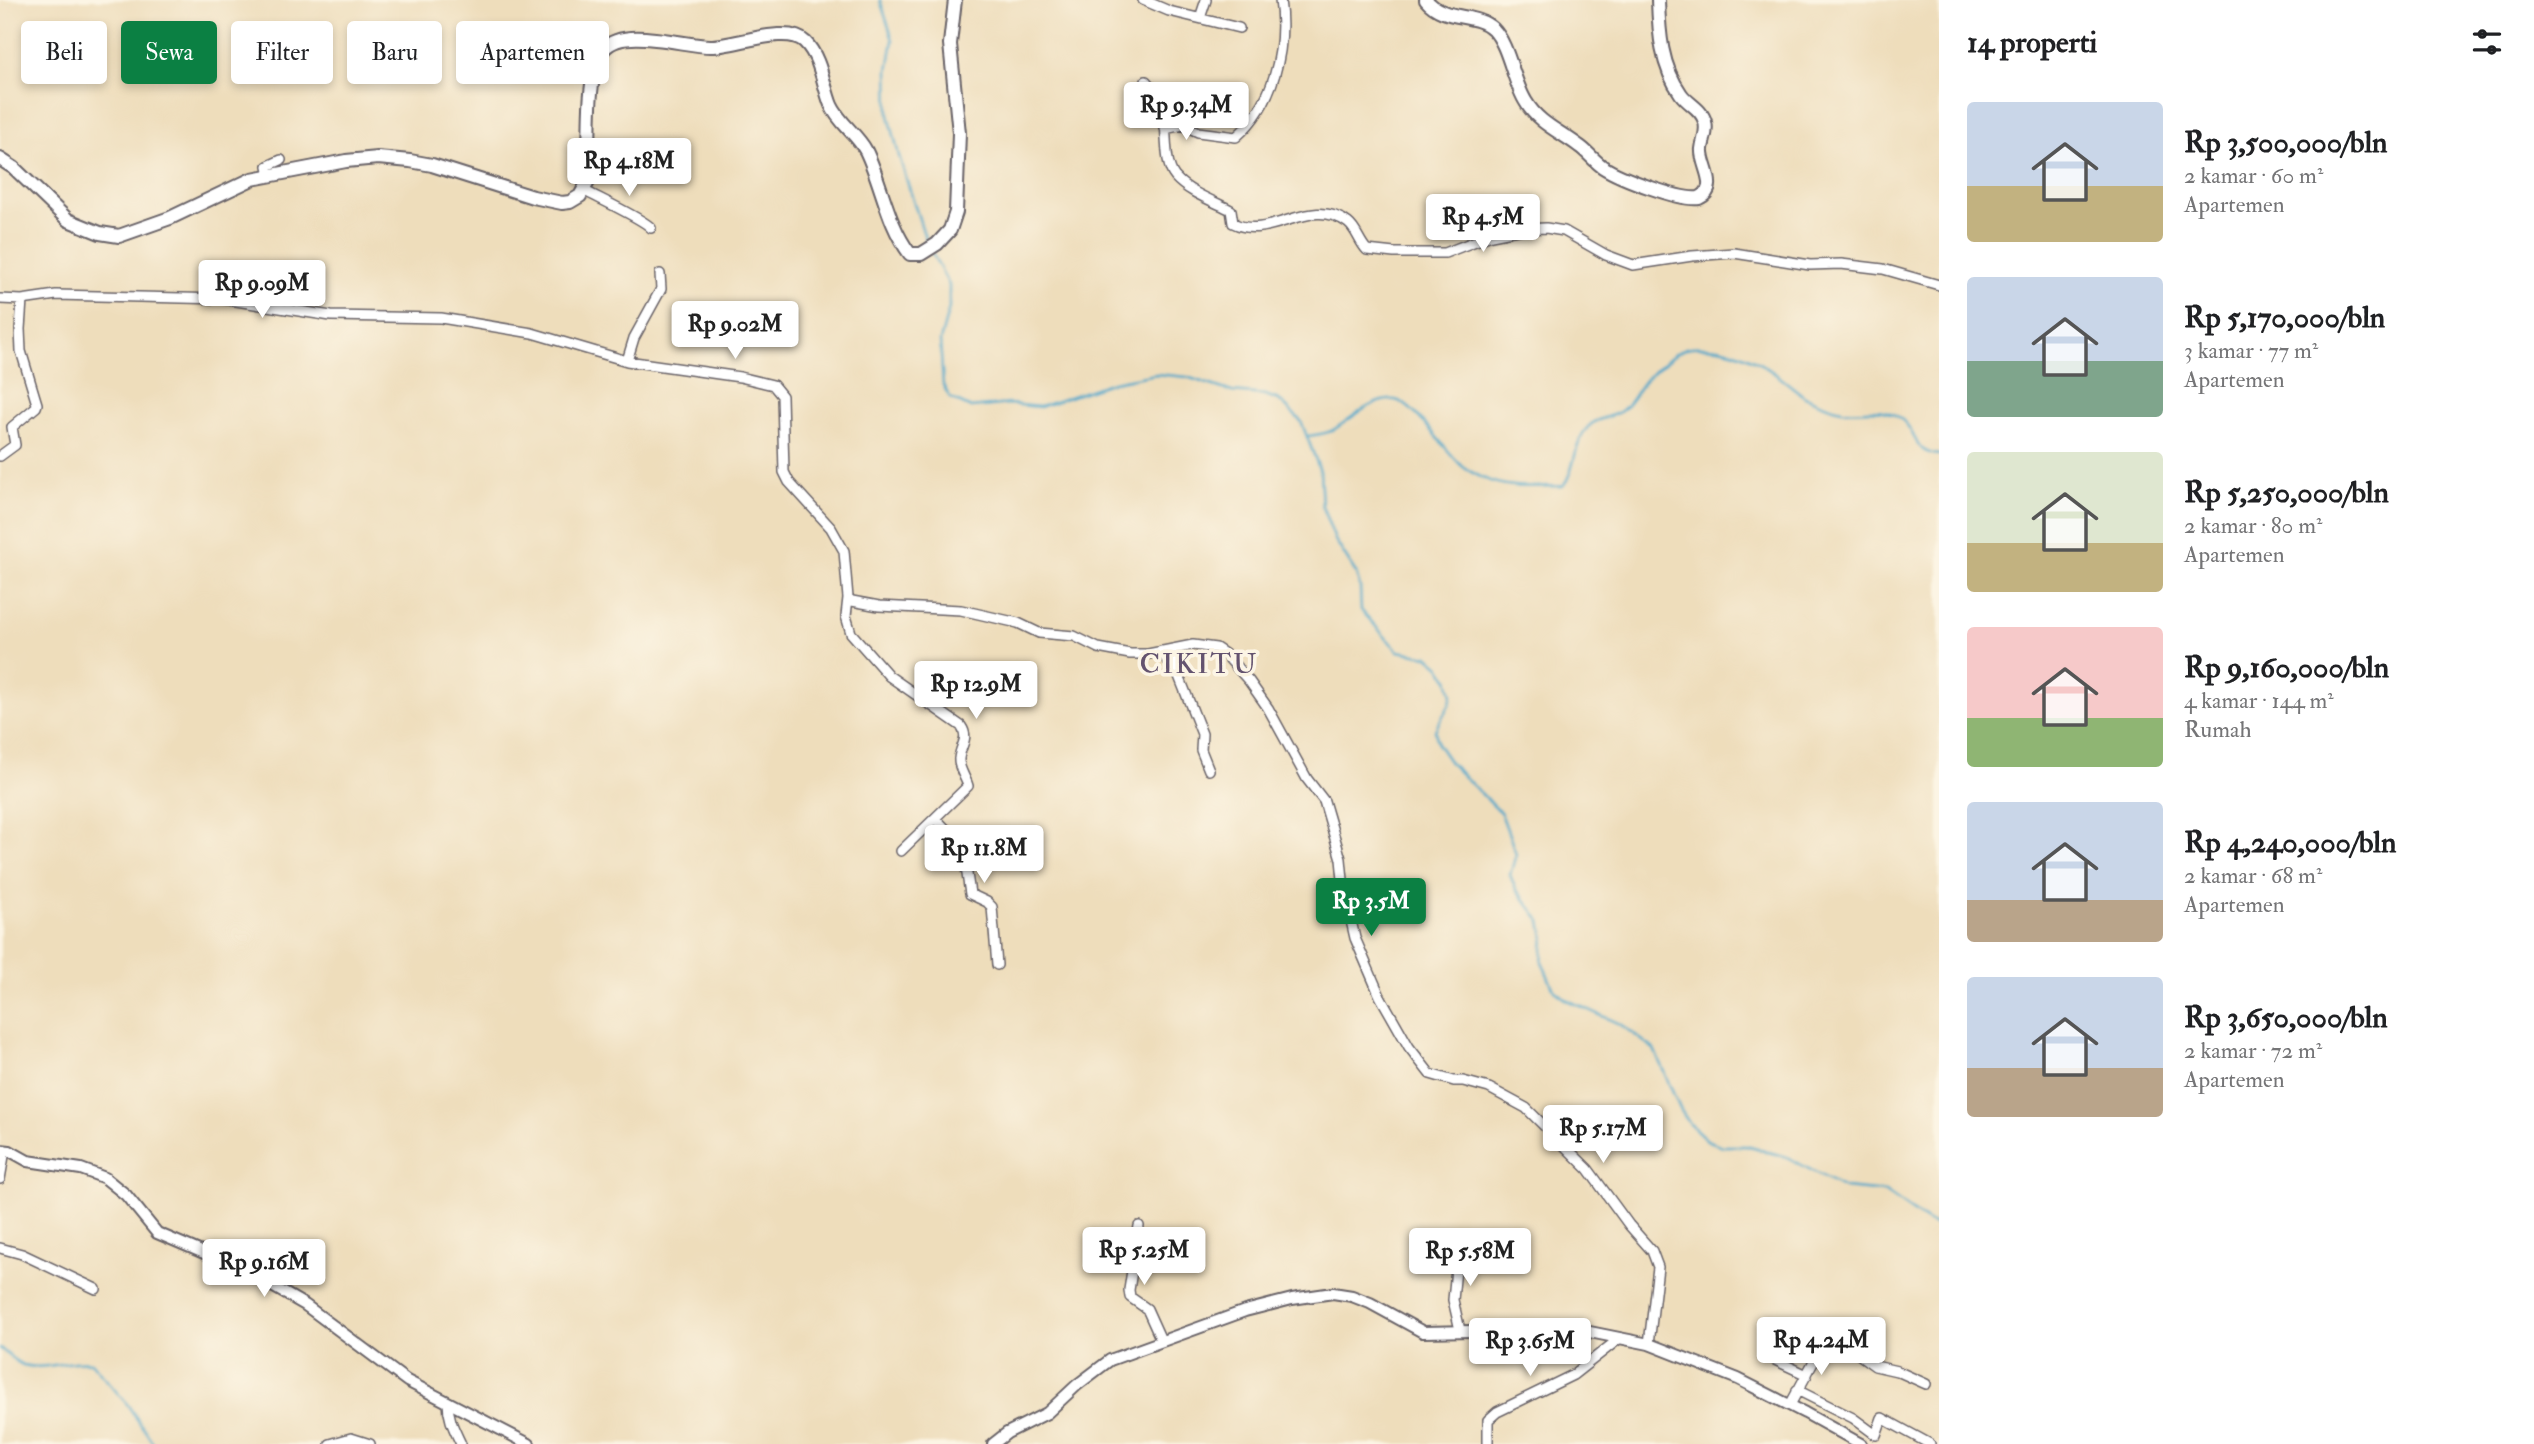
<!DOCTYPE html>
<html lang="id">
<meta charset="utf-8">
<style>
:root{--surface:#fff;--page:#f2f2f2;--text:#202124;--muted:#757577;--accent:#0b8043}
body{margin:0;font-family:"IM FELL Double Pica",serif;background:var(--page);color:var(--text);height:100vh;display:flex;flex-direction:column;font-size:26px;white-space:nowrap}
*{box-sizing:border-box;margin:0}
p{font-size:23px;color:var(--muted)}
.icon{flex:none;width:38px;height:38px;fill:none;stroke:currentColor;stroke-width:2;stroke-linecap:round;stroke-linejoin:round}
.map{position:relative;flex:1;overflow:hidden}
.sheet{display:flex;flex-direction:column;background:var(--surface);width:595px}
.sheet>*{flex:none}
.top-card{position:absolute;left:21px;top:21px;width:665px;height:63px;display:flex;gap:14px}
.price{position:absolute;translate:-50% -60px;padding:0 16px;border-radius:7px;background:#fff;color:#222;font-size:23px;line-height:46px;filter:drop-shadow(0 2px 4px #0008)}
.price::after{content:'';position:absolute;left:50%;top:42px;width:21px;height:16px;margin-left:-10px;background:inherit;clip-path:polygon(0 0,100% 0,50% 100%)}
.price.active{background:var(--accent);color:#fff}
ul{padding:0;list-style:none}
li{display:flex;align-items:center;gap:21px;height:175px;padding:0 28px}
li span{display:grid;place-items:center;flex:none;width:196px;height:140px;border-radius:7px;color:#555}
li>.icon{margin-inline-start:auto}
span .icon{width:84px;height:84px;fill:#fffc;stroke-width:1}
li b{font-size:30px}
h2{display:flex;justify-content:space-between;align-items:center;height:84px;padding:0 28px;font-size:30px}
.pill{padding:0 24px;border-radius:7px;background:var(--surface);box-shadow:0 4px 10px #0003;font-size:24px;line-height:63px}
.pill.active{background:var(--accent);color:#fff}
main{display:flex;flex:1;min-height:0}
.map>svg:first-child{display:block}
</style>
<main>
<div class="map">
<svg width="1939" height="1444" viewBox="0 0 1939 1444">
<rect width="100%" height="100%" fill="#fcf5e5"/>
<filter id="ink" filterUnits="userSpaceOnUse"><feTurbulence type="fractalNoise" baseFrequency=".0143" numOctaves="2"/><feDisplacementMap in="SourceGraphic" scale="14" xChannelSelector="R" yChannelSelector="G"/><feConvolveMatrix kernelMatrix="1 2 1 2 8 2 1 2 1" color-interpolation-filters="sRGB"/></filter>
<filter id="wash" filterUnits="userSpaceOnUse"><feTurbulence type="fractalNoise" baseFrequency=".00686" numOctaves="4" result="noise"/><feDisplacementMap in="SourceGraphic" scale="28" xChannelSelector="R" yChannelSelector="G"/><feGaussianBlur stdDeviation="1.57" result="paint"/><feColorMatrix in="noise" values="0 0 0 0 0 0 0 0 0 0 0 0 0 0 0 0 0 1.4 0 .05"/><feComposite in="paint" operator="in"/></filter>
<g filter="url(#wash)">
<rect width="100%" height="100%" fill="#edb"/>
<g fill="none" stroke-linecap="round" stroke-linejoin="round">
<!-- stream -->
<path stroke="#4ba6c9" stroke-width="2.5" d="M 880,0 L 893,40 L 888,70 L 889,115 L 899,156 L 927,244
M 932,253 L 949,285 L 949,308 L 940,341 L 943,385 L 950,398 L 971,408 L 1009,404 L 1040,407 L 1113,382 L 1156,374 L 1187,377 L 1232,392 L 1265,395 L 1279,400 L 1301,421 L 1320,471 L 1322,506 L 1335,540 L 1356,573 L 1360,587 L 1361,610 L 1398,651 L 1428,656 L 1440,666 L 1448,679 L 1452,694 L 1450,703 L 1435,730 L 1438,745 L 1451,764 L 1501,813 L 1516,854 L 1510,875 L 1516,889 L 1541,921 L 1544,937 L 1542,962 L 1554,990 L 1567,1000 L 1620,1024 L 1654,1049 L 1680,1109 L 1689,1123 L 1707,1140 L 1722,1146 L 1746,1146 L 1787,1157 L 1844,1188 L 1885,1192 L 1928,1222 L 1939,1226
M 1307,436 C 1315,435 1327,434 1333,430 C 1351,419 1372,398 1395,400 C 1412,402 1447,452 1460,464 C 1466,470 1475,474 1483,478 C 1507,490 1537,486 1563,486 C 1576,470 1573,443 1588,427 C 1597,417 1611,418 1621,411 C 1634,402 1639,383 1652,373 C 1662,365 1674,353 1686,348 C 1692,346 1701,347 1707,347 C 1748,348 1776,374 1805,397 C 1817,402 1830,408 1842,410 C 1861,412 1880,406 1897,416 C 1918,429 1911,453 1939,455
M 0,1348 C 6,1353 15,1362 23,1365 C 45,1371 69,1359 91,1362 L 127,1404 L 154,1444"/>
</g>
</g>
<g filter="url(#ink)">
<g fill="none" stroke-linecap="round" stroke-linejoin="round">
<defs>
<path id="minor" d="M 1143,0 L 1169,11 L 1239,28
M 1200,18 L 1206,0
M 1146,81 C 1150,86 1156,92 1160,98 C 1170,118 1161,160 1175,177 C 1188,192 1213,201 1231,210 L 1233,223 C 1271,242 1310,194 1348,223 C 1357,230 1359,242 1367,250 L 1394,253 L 1445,253 L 1491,235 L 1522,229 L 1546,228 L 1564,231 L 1606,255 L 1633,265 L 1692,256 L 1734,253 L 1810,265 L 1841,264 L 1883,269 L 1939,285
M 1165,129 L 1183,125 L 1198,132 L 1236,137 C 1274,104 1287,48 1280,0
M 270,174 L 268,166 L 281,160
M 585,191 C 598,198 645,220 651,228
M 0,299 L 22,300 L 56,295 L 223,299 L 331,316 L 441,318 L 532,333 L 627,361 L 740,377 L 773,385 L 782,396 L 784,472 L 789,482 L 831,528 L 844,551 L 848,598 L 846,616 L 851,633 L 889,676 L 961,726 C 970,739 960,745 959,759 C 958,768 966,778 968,786 L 901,851
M 627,361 L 634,338 L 661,289 L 660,274
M 0,456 L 15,445 L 12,427 L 36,407 L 37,404 L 21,351 L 20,329 L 22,300
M 848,598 L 852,601 L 879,606 L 961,610 L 1018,623 L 1039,633 L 1074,636 L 1098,648 L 1130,654 L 1148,654 L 1193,645 L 1216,648 L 1225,654 L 1249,681 L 1268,708 L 1307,779 L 1324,801 L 1341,859 L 1344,890 L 1355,938 L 1380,996 L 1409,1047 L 1430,1074 L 1454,1081 L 1463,1081 L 1489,1088 L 1526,1108 L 1588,1169 L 1629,1225 L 1652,1251 L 1658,1267 L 1649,1344
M 1161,651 L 1167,660 L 1173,661 L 1202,734 L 1201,750 L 1209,770
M 935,818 L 963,847 L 970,894 L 987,902 L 992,907 L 997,965
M 0,1179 L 5,1150
M 1139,1226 L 1129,1290 L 1130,1297 L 1147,1309 L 1161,1340
M 0,1248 L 22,1254 L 96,1289
M 1458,1248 L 1453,1300 L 1460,1330
M 1775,1360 L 1807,1375
M 1797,1390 L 1853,1418 L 1876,1435 L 1882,1418 L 1930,1444
M 448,1402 C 448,1419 454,1429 461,1444
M 1790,1405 L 1826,1339 L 1846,1345 L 1875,1366 L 1897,1371 L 1926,1384
M 330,1444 L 351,1438 L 370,1444
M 1488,1444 L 1488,1420 L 1497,1412 L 1573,1375 L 1620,1338"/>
<path id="tertiary" d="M 0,1150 L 10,1151 L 28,1161 L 81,1169 L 105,1178 L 126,1195 L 157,1233 L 246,1271 L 305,1305 L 407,1381 L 529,1444
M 993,1444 L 1007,1433 L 1047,1413 L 1077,1385 L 1110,1360 L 1245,1311 L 1292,1299 L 1333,1293 L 1352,1296 L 1370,1303 L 1423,1332 L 1575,1329 L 1649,1344 L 1738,1379 L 1805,1413 L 1861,1444"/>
<path id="secondary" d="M 1426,0 C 1444,22 1476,12 1493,29 C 1509,45 1513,82 1526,102 C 1538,123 1561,132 1579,146 C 1588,152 1594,161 1603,167 C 1620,178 1681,201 1699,198 C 1721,188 1700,165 1702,149 C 1703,139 1708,132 1705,122 C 1702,109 1688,104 1681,94 C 1661,66 1659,33 1658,0
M 0,159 L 14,168 L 68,220 L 100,233 L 119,236 L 170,218 L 252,179 L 346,161 L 378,158 L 410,161 L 432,165 L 533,197 L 562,203 L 570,202 L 580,196 L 589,180 C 591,149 584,73 604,49 C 624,25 686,47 712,46 C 735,46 788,24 805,42 C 821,58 823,85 831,105 C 839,123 857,134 866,151 C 882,184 887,224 910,254 L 921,254 L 937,244 L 950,230 L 956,212 L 959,133 L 950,44 L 955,0"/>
</defs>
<!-- minor casing -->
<use href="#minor" stroke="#696368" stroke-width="12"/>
<!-- tertiary casing -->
<use href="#tertiary" stroke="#696368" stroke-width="14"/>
<!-- secondary casing -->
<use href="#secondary" stroke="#696368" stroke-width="16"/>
<!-- minor -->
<use href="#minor" stroke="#fff" stroke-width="9"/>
<!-- tertiary -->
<use href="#tertiary" stroke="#fff" stroke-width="10"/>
<!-- secondary -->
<use href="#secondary" stroke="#fff" stroke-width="12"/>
</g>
</g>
<g text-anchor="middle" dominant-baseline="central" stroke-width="7" stroke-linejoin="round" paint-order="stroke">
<!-- quarter labels -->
<g font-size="28" letter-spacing="2" fill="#64536f" stroke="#fcf5e5">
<text x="1199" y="664">CIKITU</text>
</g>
</g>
</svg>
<b class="price" style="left:1186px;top:142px">Rp 9.34M</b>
<b class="price" style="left:629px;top:198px">Rp 4.18M</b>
<b class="price" style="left:1483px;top:254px">Rp 4.5M</b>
<b class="price" style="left:262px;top:320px">Rp 9.09M</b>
<b class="price" style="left:735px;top:361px">Rp 9.02M</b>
<b class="price" style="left:976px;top:721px">Rp 12.9M</b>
<b class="price" style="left:984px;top:885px">Rp 11.8M</b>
<b class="price active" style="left:1371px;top:938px">Rp 3.5M</b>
<b class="price" style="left:1603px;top:1165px">Rp 5.17M</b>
<b class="price" style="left:1144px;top:1287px">Rp 5.25M</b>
<b class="price" style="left:1470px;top:1288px">Rp 5.58M</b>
<b class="price" style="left:264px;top:1299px">Rp 9.16M</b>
<b class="price" style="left:1821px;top:1377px">Rp 4.24M</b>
<b class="price" style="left:1530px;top:1378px">Rp 3.65M</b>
<div class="top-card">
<a class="pill">Beli</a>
<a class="pill active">Sewa</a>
<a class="pill">Filter</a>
<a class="pill">Baru</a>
<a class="pill">Apartemen</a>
</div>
</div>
<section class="sheet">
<h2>14 properti<svg class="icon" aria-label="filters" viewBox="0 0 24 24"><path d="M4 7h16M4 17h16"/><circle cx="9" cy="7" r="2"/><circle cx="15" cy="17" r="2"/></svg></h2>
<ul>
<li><span style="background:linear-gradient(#c9d6e8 60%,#c2b280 0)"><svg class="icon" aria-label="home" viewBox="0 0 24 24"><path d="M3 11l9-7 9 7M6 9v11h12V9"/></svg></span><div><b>Rp 3,500,000/bln</b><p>2 kamar · 60 m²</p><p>Apartemen</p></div></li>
<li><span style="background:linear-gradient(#c9d6e8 60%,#7fa58c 0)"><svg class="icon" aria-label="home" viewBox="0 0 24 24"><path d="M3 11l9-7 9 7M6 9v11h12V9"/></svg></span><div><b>Rp 5,170,000/bln</b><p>3 kamar · 77 m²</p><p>Apartemen</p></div></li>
<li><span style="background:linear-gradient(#dfe7d0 65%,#c2b280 0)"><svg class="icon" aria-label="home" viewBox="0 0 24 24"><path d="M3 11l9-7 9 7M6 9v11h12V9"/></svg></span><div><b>Rp 5,250,000/bln</b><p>2 kamar · 80 m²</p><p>Apartemen</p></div></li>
<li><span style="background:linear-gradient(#f6c9c9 65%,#8fb573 0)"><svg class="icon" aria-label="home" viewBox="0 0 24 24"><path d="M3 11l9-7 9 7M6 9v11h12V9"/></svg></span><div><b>Rp 9,160,000/bln</b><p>4 kamar · 144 m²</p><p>Rumah</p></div></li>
<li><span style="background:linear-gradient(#c9d6e8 70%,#b9a48a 0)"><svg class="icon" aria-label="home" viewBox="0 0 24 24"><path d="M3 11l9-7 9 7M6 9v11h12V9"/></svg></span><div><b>Rp 4,240,000/bln</b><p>2 kamar · 68 m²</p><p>Apartemen</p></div></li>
<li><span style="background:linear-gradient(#c9d6e8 65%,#b9a48a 0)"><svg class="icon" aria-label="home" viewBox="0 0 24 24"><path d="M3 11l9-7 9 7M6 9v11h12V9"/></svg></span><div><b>Rp 3,650,000/bln</b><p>2 kamar · 72 m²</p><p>Apartemen</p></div></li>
</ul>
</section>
</main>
